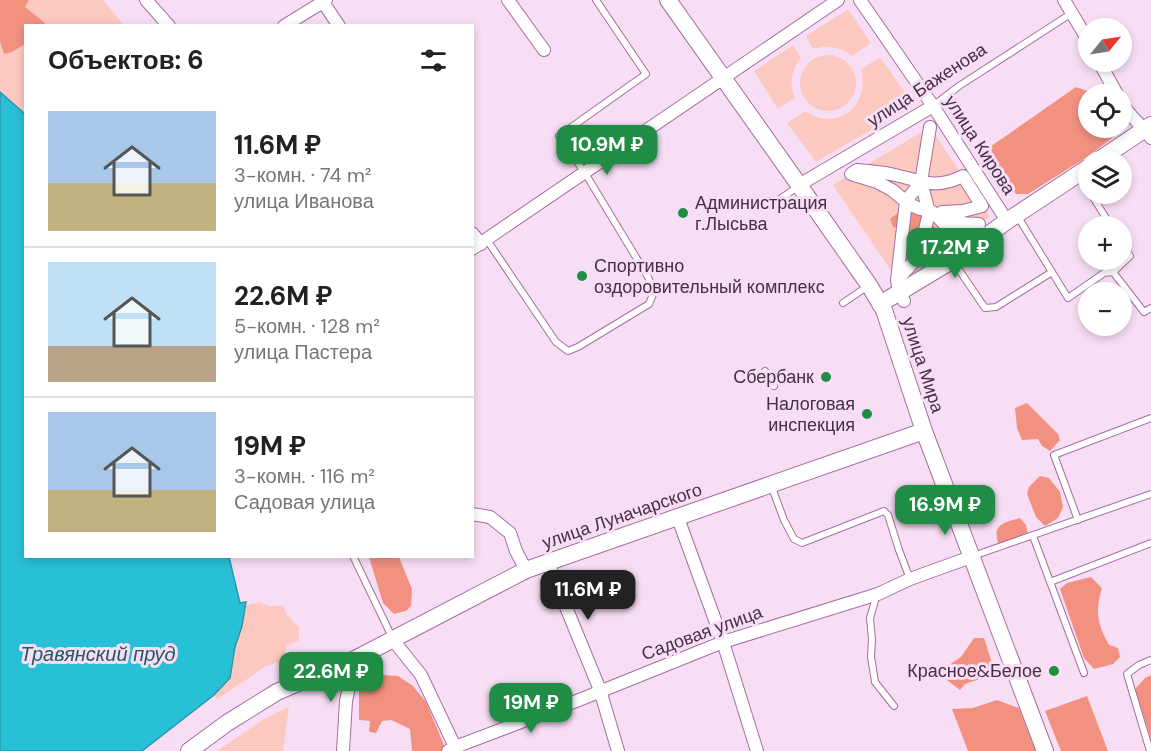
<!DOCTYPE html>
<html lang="ru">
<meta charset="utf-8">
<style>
:root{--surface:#fff;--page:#f6f6f6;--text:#222;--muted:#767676;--line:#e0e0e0;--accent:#1f8d45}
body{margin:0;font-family:"DM Sans",sans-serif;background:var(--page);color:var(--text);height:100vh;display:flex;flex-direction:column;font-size:22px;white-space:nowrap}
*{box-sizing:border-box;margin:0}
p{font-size:20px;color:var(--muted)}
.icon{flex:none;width:33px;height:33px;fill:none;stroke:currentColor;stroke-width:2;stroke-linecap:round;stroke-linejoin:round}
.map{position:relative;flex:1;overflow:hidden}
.drawer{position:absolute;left:24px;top:24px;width:450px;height:534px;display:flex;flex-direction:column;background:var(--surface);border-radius:0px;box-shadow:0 3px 9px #0003}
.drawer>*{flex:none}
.needle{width:39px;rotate:60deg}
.controls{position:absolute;left:1078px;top:18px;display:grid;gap:12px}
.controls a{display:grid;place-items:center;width:54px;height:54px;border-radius:50%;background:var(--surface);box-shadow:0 3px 9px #0003;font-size:30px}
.price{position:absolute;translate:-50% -51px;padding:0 14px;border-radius:12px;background:var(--accent);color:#fff;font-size:20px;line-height:39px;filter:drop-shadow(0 2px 3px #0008)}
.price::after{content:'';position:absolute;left:50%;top:36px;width:18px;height:14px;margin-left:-9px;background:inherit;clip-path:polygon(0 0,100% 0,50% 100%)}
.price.active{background:#222;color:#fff}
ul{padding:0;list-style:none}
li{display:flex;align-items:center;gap:18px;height:150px;padding:0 24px}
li+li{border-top:2px solid var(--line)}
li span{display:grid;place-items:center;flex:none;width:168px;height:120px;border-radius:0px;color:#555}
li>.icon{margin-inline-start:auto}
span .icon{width:72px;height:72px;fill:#fffc;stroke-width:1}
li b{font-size:26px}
h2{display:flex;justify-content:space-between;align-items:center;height:72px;padding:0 24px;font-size:26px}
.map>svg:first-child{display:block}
</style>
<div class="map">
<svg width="1151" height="751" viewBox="0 0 1151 751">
<rect width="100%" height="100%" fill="#f8def5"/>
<!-- green -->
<path fill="#fcc9c0" d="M 0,0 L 103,0 L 124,25 L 26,26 L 25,114 L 0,92 Z
M 848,9 L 871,43 L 852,56 C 840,47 828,45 813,49 L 806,36 Z
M 793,45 L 801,58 C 791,71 789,83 795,98 L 778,109 L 754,71 Z
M800 83a28 28 0 1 1 56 0a28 28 0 1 1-56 0Z
M 880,57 L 914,105 L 816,162 L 787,123 L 805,111 C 837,133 871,105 861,69 Z
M 930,127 L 990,217 L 954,239 L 957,247 L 910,278 L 896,278 L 833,185 Z
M 259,602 L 269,606 L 283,606 L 287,615 L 299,627 L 299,640 L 287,646 L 282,661 L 264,667 L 243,682 L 217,699 L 214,695 L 230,678 L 235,647 L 242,626 L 246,605 Z
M 289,706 L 283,751 L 217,751 L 261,721 Z"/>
<!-- forest -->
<path fill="#f39181" d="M 0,0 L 29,0 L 25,7 L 45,23 L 44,25 L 26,26 L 25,44 L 12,52 L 4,54 L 0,41 Z
M 1076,87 L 1093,93 L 1095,94 L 1089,94 L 1089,128 L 1121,128 L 1122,130 L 1090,155 L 1028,194 L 1016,194 L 993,161 L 987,149 Z
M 909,204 L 931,223 L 947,242 L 957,247 L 924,268 L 920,260 L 927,236 L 893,227 L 890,219 Z
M 1027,403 L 1058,434 L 1060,440 L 1050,451 L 1042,446 L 1038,439 L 1022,440 L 1017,428 L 1015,408 Z
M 1040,476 L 1049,478 L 1060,492 L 1063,507 L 1058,518 L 1045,526 L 1036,517 L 1027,494 L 1029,487 Z
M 1020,518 L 1026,525 L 1028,534 L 999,545 C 991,524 1004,523 1020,518 Z
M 369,557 L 399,557 L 412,589 L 411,606 L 406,611 L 394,614 L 383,603 Z
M 1091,577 L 1102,588 C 1095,611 1097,623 1109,645 L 1118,648 L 1120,657 L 1113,664 L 1094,669 L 1084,658 L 1060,589 L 1067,583 Z
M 974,638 L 984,638 L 993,666 L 988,676 L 965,684 L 960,690 L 947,680 L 943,669 L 961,657 Z
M 369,674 L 398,676 L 413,686 L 426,702 L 446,750 L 444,751 L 412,751 L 410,729 L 391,720 L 382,721 L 376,733 L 369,732 L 370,721 L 359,720 L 359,682 Z
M 1151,675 L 1151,739 L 1135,689 L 1145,678 Z
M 1087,696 L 1108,751 L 1061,751 L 1045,711 Z
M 997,700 L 1019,708 L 1036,751 L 968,751 L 952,709 L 973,708 Z"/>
<!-- water -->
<path fill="#28c0d6" stroke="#3194aa" stroke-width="1.5" d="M 0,92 L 25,114 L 26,556 L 229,557 L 240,603 L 246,602 L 242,626 L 235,647 L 230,678 L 214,695 L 142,751 L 0,751 Z"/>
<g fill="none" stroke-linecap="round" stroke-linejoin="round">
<defs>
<path id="lane" d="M 933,106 L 959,86 L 1072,13
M 1079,174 L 1089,190
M 1091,194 L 1111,226
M 774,203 L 799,186
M 1018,217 L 1068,298 L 1104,273 L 1113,272 L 1144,312 L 1151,308
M 487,240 L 556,342 L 568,351 L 578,347 L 649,304 L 654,292 L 648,277 L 585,173 L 559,136 L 646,74 L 596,0
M 953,261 L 985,308 L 996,307 L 1052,272
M 1113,272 L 1130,256 L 1122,244
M 843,303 L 868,286
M 765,371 L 774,386
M 771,485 L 784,520 L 794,539 L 802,543 L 884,511 L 888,515 L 899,550 L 910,579
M 1078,520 L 1054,455 L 1151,418
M 1033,536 L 1084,673
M 353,556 L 392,637
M 973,556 L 1151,494
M 1050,582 L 1151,543
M 877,594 L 870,618 L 872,640 L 871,657 L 873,669 L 875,682 L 894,706
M 1150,751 L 1127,674 L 1139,665 L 1151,660"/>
<path id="street" d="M 146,0 L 169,26
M 326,0 L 323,2 L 339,26
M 508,0 L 544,50
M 860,0 L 933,106 L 1007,221
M 1064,0 L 1089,42
M 284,26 L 323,2
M 1099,62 L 1117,94
M 1122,103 C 1129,116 1142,125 1151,138
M 857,170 C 870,171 882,172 895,175 C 923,181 935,190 963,176 L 982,206 L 963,211 L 942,212 C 952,223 964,224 979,224 L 967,231 L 953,230 L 945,225 L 933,212 L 920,209 L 909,204 L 892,190 L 877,182 L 851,174 Z
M 799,185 L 933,106
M 472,233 L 481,244
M 472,249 L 838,0
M 897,280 L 919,256 L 929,212 L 921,182
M 904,301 L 899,292 L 897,280 L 906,201 L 921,182 L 930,127
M 472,514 L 490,517 L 510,533 L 516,551 L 526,570
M 678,518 L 723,642 L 757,751
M 548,563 L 600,690 L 618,751
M 393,640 L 421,675 L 457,751
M 343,751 L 346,701 L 355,659
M 448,751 L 455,747 L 579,700 L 723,642 L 878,594 L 910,579 L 971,557"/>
<path id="secondary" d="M 668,0 L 799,185 L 869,285 L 884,310 L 924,431 L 1045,751
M 1099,160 L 1151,125
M 880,304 L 953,260 L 1007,221 L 1089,167
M 189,751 L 227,723 L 277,692 L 355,659 L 526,570 L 924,431"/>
</defs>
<!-- lane casing -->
<use href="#lane" stroke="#a66da1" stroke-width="8"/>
<!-- street casing -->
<use href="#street" stroke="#a66da1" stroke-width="14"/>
<!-- secondary casing -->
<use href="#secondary" stroke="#a66da1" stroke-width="18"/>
<!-- lane -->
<use href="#lane" stroke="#fff" stroke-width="6"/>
<!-- street -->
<use href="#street" stroke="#fff" stroke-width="12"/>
<!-- secondary -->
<use href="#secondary" stroke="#fff" stroke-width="16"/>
</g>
<!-- markers -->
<g fill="#1f8d45" stroke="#f8def5" stroke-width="2">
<circle cx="683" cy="213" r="6"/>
<circle cx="582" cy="276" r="6"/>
<circle cx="826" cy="377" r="6"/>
<circle cx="867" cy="414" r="6"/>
<circle cx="1054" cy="671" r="6"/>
</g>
<g text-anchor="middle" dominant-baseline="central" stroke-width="6" stroke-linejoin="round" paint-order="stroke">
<!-- street labels -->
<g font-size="18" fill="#472f45" stroke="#f8def5">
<text transform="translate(927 85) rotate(-33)">улица Баженова</text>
<text transform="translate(980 145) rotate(57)">улица Кирова</text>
<text transform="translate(923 365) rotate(72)">улица Мира</text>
<text transform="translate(622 516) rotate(-19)">улица Луначарского</text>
<text transform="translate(702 633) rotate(-20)">Садовая улица</text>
</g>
<!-- poi labels -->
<g font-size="18" fill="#472f45" stroke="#f8def5" text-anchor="end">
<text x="695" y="203" text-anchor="start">Администрация<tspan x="695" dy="21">г.Лысьва</tspan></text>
<text x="594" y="266" text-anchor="start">Спортивно<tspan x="594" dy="21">оздоровительный комплекс</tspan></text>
<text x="814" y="377">Сбербанк</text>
<text x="855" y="404">Налоговая<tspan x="855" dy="21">инспекция</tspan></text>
<text x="1042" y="671">Красное&amp;Белое</text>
</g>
<!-- water labels -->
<g font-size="20" font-style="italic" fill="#205a63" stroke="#f8def5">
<text x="98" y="654">Травянский пруд</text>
</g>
</g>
</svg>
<div class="controls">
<a><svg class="needle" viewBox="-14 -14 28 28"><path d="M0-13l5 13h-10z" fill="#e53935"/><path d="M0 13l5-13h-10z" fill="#767676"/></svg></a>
<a><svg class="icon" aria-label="locate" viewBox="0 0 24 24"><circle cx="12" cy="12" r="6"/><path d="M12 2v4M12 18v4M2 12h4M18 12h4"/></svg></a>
<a><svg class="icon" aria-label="layers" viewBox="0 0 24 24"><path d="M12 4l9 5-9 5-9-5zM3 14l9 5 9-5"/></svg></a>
<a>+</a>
<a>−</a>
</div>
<b class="price" style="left:607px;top:176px">10.9M ₽</b>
<b class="price" style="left:955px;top:279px">17.2M ₽</b>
<b class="price" style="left:945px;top:536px">16.9M ₽</b>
<b class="price active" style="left:588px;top:621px">11.6M ₽</b>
<b class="price" style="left:331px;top:703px">22.6M ₽</b>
<b class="price" style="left:531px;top:734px">19M ₽</b>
<section class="drawer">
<h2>Объектов: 6<svg class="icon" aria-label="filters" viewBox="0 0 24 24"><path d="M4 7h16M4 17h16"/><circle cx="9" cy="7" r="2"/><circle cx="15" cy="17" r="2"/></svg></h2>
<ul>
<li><span style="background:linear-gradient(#a9c7e8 60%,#c2b280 0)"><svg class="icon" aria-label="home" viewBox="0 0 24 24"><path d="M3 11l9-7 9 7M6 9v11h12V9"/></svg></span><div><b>11.6M ₽</b><p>3-комн. · 74 m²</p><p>улица Иванова</p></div></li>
<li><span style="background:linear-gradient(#bfe0f5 70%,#b9a48a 0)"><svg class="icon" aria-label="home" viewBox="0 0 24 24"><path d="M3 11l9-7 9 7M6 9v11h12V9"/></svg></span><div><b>22.6M ₽</b><p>5-комн. · 128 m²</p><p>улица Пастера</p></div></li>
<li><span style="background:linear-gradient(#a9c7e8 65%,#c2b280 0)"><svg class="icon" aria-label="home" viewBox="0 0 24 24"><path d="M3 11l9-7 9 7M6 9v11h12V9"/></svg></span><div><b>19M ₽</b><p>3-комн. · 116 m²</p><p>Садовая улица</p></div></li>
</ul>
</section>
</div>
